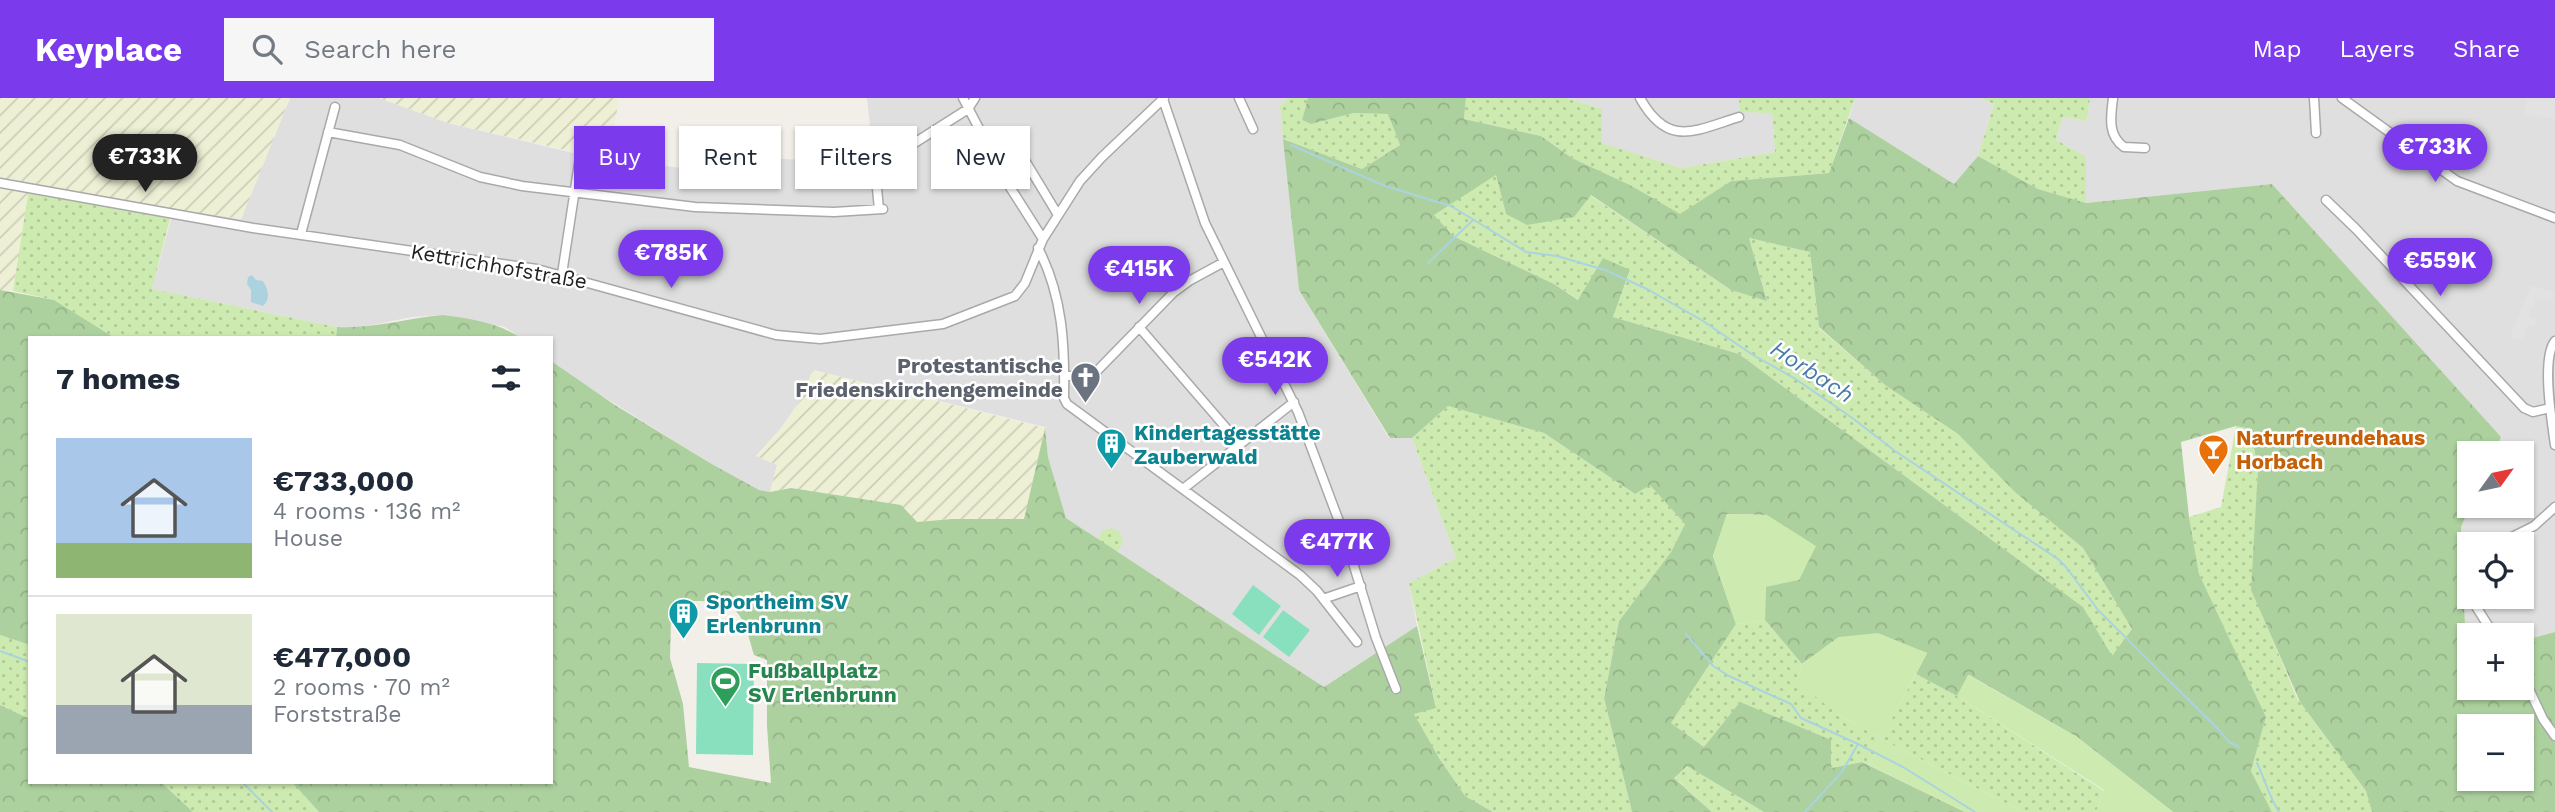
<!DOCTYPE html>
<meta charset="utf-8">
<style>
:root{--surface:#fff;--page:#f6f6f7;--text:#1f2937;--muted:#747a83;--line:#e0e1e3;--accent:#7c3aed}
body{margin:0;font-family:"Work Sans",sans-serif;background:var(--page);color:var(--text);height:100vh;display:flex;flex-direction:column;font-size:26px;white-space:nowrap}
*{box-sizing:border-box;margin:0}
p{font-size:23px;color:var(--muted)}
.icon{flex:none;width:38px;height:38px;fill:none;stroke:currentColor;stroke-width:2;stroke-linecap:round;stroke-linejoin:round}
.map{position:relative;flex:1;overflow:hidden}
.side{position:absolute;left:28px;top:238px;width:525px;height:448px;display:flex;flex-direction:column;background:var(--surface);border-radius:0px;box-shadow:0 2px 5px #0004}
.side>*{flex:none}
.top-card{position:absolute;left:574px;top:28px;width:665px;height:63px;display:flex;gap:14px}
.needle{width:46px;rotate:57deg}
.controls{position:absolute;left:2457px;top:343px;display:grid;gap:14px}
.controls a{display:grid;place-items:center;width:77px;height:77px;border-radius:0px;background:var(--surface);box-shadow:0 2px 5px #0004;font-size:35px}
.price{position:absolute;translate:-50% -60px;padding:0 16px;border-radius:24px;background:var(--accent);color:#fff;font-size:23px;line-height:46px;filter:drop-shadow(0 2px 4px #0008)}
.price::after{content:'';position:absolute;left:50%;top:42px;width:21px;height:16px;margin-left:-10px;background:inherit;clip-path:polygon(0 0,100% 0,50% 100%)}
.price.active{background:#222;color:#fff}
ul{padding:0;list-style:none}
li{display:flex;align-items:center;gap:21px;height:175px;padding:0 28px}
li+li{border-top:2px solid var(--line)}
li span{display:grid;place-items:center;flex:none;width:196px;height:140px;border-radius:0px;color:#555}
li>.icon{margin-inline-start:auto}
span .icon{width:84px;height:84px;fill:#fffc;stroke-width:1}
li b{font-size:30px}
h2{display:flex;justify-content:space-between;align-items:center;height:84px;padding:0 28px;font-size:30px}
.chip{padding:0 24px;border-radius:0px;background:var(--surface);box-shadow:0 2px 5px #0004;font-size:24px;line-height:63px}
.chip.active{background:var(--accent);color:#fff}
header{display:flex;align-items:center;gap:42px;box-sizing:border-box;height:98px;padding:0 35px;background:var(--accent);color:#fff}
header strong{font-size:33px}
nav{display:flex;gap:38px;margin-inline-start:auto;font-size:24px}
.search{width:490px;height:63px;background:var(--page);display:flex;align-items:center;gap:18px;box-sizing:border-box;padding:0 24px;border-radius:0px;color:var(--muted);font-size:26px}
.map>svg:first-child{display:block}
</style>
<header>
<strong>Keyplace</strong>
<div class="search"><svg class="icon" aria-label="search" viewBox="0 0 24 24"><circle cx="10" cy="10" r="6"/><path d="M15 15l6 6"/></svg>Search here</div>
<nav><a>Map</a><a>Layers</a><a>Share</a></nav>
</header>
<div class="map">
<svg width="2555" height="714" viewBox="0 0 2555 714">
<defs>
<pattern id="farmland-furrows" width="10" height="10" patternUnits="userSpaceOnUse" patternTransform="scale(1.75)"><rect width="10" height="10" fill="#eef0d5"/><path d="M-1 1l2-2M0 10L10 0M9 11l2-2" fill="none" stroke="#ccceb7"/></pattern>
<pattern id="grass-dots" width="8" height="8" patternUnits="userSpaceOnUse" patternTransform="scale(1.75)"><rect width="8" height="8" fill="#cdebb0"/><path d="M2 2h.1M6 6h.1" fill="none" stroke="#b0c997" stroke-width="1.8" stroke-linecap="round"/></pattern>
<pattern id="forest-crowns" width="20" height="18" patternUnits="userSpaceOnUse" patternTransform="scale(1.75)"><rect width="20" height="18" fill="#add19e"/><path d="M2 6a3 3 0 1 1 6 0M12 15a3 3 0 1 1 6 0" fill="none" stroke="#95b388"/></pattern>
</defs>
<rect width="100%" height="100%" fill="#f2efe9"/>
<!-- residential -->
<path fill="#e0dfdf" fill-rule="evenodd" d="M 290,0 L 379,0 L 448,25 L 590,59 L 748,78 L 747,59 L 874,66 L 867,0 L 1288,0 L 1280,8 L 1299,192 L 1389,340 L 1412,340 L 1456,460 L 1409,485 L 1417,528 L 1324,589 L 1066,420 L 1048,359 L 1045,329 L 813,272 L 801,301 L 782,329 L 756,358 L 777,367 L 770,394 L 759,392 L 710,365 L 564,274 L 551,263 L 551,240 L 521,240 L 505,229 L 443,217 L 412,219 L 358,230 L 337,229 L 152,191 L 174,110 L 241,121 Z
M 1567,0 L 1739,0 L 1741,14 L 1772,14 L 1775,54 L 1681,70 L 1601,45 L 1602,11 Z
M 1855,0 L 1980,0 L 1994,6 L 1978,58 L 1954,86 L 1849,20 Z
M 2090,0 L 2555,0 L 2555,534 L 2522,543 L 2522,537 L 2475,537 L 2465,527 L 2461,429 L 2470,408 L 2522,408 L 2522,355 L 2494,355 L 2500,339 L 2272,86 L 2086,105 L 2086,58 L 2056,42 L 2063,19 L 2087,23 ZM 2469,446 L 2522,446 L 2522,499 L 2469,499 Z"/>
<!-- farmland -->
<path fill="url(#farmland-furrows)" d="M 0,0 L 290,0 L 241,121 L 29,90 L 13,193 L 0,192 Z
M 379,0 L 619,0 L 609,62 L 448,25 Z
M 813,272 L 1045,330 L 1024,421 L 952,421 L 917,424 L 791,390 L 770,394 L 777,367 L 756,358 L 782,329 L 801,301 Z"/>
<!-- grass -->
<path fill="url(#grass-dots)" d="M 1288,0 L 1308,0 L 1302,22 L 1311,26 L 1354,15 L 1388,16 L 1400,47 L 1362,71 L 1283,41 L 1280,8 Z
M 1466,0 L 1567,0 L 1602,11 L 1602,45 L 1681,70 L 1775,54 L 1772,15 L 1740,14 L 1739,0 L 1855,0 L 1829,75 L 1731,83 L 1680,117 L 1630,87 L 1572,60 L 1541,38 L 1464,21 Z
M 1980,0 L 2090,0 L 2087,23 L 2063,19 L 2056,42 L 2086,58 L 2086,105 L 2038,91 L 1978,58 L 1994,6 Z
M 1496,77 L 1506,116 L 1590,97 L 1731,192 L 1767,202 L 1749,140 L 1810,154 L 1819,230 L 1885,287 L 1958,336 L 2018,396 L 2083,450 L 2132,531 L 2112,559 L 2083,509 L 1739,256 L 1613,219 L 1630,173 L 1579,202 L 1554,186 L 1453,138 L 1433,117 Z
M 29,90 L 171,117 L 152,191 L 337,229 L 336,240 L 115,240 L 54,202 L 13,193 Z
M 1448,308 L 1544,335 L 1635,396 L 1650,386 L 1685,426 L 1671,454 L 1619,523 L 1604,600 L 1632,714 L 1493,714 L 1465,698 L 1439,660 L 1413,616 L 1436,609 L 1409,485 L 1456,460 L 1412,340 Z
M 2236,328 L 2250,331 L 2258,370 L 2252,493 L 2297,600 L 2366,693 L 2372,714 L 2272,714 L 2251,673 L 2266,619 L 2199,477 L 2189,419 L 2221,409 Z
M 1111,430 L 1120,434 L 1123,443 L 1119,452 L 1109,455 L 1098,442 L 1102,433 Z
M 1765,522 L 1802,566 L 1798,579 L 1840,618 L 1881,640 L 1916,576 L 1957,598 L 2104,693 L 2096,714 L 2023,714 L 1881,641 L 1869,667 L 1862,664 L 1830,670 L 1704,649 L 1671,625 L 1736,526 Z
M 0,537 L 30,547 L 30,621 L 0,607 Z
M 1687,668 L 1764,714 L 1712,714 L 1674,679 Z
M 161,684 L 292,684 L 319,714 L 193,714 Z"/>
<!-- forest -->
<path fill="url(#forest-crowns)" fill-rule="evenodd" d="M 1308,0 L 1466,0 L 1464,21 L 1541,38 L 1572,60 L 1630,87 L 1680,116 L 1731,83 L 1829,75 L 1849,20 L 1954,86 L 1978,58 L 2038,91 L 2086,105 L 2272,86 L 2501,339 L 2494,355 L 2469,355 L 2470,408 L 2461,429 L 2465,527 L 2475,537 L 2469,537 L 2469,590 L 2522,590 L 2522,543 L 2555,534 L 2555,714 L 2372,714 L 2366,693 L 2300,604 L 2251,492 L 2258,370 L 2250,331 L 2236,328 L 2181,344 L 2189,419 L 2199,476 L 2266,619 L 2251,673 L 2272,714 L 2173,714 L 2077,639 L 1969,577 L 1957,598 L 1916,576 L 1927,555 L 1905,547 L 1839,539 L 1802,566 L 1765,522 L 1767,417 L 1727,416 L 1713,458 L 1736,526 L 1671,625 L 1704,649 L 1740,604 L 1831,642 L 1831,670 L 1862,664 L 1965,714 L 1764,714 L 1687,668 L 1674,680 L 1712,714 L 1632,714 L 1604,600 L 1619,523 L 1671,454 L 1685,426 L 1650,387 L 1635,396 L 1544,335 L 1448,308 L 1412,340 L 1390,340 L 1299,192 L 1283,41 L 1362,71 L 1400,47 L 1388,16 L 1354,15 L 1311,26 L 1302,22 ZM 1496,77 L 1506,116 L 1527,127 L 1574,119 L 1591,97 L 1731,192 L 1767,203 L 1749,140 L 1810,154 L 1819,229 L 1885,287 L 1958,336 L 2015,394 L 2083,450 L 2132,531 L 2112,558 L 2083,509 L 1739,256 L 1613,219 L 1630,172 L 1603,160 L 1578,202 L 1554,186 L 1453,138 L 1434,117 ZM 2469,628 L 2522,628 L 2522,681 L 2469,681 Z
M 0,192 L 54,202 L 115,240 L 30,240 L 30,547 L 0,537 Z
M 443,217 C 472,221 496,224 521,240 L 336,240 L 337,229 C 373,231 408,220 443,217 Z
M 551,263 L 615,307 L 710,365 L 759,392 L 770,394 L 791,390 L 901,407 L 917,424 L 952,421 L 1024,421 L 1045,330 L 1048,359 L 1066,420 L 1324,589 L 1417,528 L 1436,610 L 1414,616 L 1439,660 L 1465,698 L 1493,714 L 319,714 L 292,684 L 551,684 ZM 682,503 C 736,503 740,505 754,557 L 767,562 L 767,628 L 771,685 L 689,669 L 683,606 L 670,560 L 671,521 Z
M 0,607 L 30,621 L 30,684 L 161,684 L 193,714 L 0,714 Z"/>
<!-- garden -->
<path fill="#cdebb0" d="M 1727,416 L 1767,417 L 1816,448 L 1799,482 L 1765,489 L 1765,522 L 1736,526 L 1713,458 Z
M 1878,535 L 1927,555 L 1881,641 L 2023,714 L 1965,714 L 1869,667 L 1881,640 L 1840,618 L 1801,587 L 1798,579 L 1802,566 L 1839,539 Z
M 1968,577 L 2077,639 L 2173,714 L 2096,714 L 2104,692 L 1957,598 Z"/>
<!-- pitch -->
<path fill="#88e0be" d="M 704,41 L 741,44 L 740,59 L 703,56 Z
M 1253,487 L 1281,508 L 1259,537 L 1232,516 Z
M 1283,512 L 1310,532 L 1289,559 L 1263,539 Z
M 697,565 L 754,566 L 753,657 L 696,656 Z"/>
<!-- parking -->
<path fill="#e2e2e2" d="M 2527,0 L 2555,0 L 2555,21 L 2524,16 Z
M 2531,188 L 2554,194 L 2552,203 L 2535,201 L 2534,209 L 2530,209 L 2529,219 L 2537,221 L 2534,228 L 2528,227 L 2523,243 L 2510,239 Z"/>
<!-- water -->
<path fill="#aad3df" d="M 252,177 L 256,182 L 263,183 C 268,191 271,201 263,208 L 251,204 L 251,192 L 247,186 L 248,179 Z"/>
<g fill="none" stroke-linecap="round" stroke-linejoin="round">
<!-- stream -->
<path stroke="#aad3df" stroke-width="2" d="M 1291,47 L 1385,88 L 1451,108 L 1526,154 L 1557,158 L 1605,172 L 1647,191 L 1703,223 L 1753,257 L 1794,280 L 1851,319 L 1895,353 L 2058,461 L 2066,469 L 2098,512 L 2221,634 L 2229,644 L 2239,649
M 1428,165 L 1473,122
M 1686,536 L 1713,568 L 1729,578 L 1791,606 L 1801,620 L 1858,646
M 0,553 L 30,564
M 2257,665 C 2265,682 2269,698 2279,714
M 242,684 L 272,714
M 1805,714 L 1842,674 L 1858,646 L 1903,669 L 1975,714"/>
<defs>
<path id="minor" d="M 963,0 L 1008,86 L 1043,141
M 1239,0 L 1253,31
M 1640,0 C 1668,50 1694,33 1739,19
M 2113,0 C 2111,18 2107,37 2124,49 L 2145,50
M 2314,0 L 2316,35
M 2342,0 L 2457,83 L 2555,120
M 1163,1 L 1205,125 L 1298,314 L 1346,442 L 1376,540 L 1396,591
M 328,34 L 400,47 L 480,79 L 522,88 L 695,109 L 834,114 L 883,111
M 991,56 L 1009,46 L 1015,46 L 1058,117
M 0,85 L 253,130 L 537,171 L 776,237 L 820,241 L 943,226 L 1015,198 L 1025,185 L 1043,141 L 1080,83 L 1102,59 L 1164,0
M 2326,102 L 2356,131 L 2524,310 L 2533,314 L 2550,310
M 879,111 L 875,70 L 968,11 L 975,0
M 301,136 L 335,9
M 1038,150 C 1063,198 1065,248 1064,300 L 1067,306 L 1300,477 L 1317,493 L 1357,544
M 562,176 L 579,65
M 1139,229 L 1240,346
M 2555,243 C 2541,260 2552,325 2555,347
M 1065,278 L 1088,278 L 1094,276 L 1174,194 L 1189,183 L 1224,164
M 1183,391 L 1294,304
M 2498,446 L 2534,428 L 2555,409
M 2469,473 L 2469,494
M 2470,499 L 2494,537
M 1323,501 L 1361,488
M 2522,576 L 2543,621 L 2555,638"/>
</defs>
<!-- minor casing -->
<use href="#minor" stroke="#a9a9a9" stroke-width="11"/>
<!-- minor -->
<use href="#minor" stroke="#fff" stroke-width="8"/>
</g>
<!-- icons -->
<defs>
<symbol id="church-pin" viewBox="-11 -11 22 30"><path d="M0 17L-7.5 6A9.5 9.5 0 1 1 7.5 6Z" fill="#6b7280" stroke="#fff"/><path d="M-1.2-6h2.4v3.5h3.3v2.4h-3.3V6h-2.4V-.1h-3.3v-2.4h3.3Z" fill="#fff"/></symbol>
<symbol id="building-pin" viewBox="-11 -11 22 30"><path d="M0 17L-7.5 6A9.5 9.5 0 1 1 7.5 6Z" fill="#0f9aa8" stroke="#fff"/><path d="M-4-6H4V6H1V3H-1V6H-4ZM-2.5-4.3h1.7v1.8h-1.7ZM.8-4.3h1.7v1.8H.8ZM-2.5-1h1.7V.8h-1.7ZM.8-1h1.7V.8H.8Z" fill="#fff"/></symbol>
<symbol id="bar-pin" viewBox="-11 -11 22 30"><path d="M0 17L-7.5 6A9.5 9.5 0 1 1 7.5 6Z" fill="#e8710a" stroke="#fff"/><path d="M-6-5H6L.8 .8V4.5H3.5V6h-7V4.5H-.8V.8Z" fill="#fff"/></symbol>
<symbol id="stadium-pin" viewBox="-11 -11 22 30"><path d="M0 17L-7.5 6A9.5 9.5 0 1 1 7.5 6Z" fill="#2e9e5b" stroke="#fff"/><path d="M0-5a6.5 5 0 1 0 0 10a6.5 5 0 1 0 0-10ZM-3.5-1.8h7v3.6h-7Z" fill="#fff"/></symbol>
</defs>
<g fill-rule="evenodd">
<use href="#church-pin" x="1068" y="262" width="35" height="47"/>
<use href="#building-pin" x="1094" y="328" width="35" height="47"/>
<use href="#bar-pin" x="2196" y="334" width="35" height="47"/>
<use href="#building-pin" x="666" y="498" width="35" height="47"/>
<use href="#stadium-pin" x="708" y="566" width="35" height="47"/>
</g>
<g text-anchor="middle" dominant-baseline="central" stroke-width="5" stroke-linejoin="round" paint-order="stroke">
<!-- street labels -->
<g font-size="21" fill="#222" stroke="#fff">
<text transform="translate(499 168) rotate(10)">Kettrichhofstraße</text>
</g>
<!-- worship labels -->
<g font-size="21" font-weight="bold" fill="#5b616d" stroke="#fff" text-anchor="end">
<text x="1063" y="267">Protestantische<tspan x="1063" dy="24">Friedenskirchengemeinde</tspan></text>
</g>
<!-- culture labels -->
<g font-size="21" font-weight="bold" fill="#0d838f" stroke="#fff" text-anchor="start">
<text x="1134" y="334">Kindertagesstätte<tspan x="1134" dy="24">Zauberwald</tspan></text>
<text x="706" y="503">Sportheim SV<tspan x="706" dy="24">Erlenbrunn</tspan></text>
</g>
<!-- food labels -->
<g font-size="21" font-weight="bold" fill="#c56008" stroke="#fff" text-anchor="start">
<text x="2236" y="339">Naturfreundehaus<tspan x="2236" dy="24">Horbach</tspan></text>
</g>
<!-- leisure labels -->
<g font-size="21" font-weight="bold" fill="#27864d" stroke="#fff" text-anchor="start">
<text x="748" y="572">Fußballplatz<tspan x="748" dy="24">SV Erlenbrunn</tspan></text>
</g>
<!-- water labels -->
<g font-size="23" font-style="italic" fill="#4a7aab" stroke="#fff">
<text transform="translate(1812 274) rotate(33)">Horbach</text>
</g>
</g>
</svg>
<div class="controls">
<a><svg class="needle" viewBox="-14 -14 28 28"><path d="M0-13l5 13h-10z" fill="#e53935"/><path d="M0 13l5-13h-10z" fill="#747a83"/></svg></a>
<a><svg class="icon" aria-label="locate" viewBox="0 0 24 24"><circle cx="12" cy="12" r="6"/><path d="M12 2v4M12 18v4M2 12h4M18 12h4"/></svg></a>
<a>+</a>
<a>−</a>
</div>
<b class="price" style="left:2435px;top:86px">€733K</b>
<b class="price active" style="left:145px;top:96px">€733K</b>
<b class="price" style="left:671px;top:192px">€785K</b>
<b class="price" style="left:2440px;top:200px">€559K</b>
<b class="price" style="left:1139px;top:208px">€415K</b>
<b class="price" style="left:1275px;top:299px">€542K</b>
<b class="price" style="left:1337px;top:481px">€477K</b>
<div class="top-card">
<a class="chip active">Buy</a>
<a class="chip">Rent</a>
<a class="chip">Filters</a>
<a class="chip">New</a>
</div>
<section class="side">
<h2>7 homes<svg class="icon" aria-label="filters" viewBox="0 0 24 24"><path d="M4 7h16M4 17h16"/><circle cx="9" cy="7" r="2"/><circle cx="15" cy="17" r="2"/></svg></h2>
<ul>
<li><span style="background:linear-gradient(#a9c7e8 75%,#8fb573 0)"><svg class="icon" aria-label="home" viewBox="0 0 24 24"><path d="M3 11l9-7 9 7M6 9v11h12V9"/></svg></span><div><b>€733,000</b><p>4 rooms · 136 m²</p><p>House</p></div></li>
<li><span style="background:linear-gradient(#dfe7d0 65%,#9aa5b1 0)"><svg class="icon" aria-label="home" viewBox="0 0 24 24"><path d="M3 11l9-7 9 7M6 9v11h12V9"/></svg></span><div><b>€477,000</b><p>2 rooms · 70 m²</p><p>Forststraße</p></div></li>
</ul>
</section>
</div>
